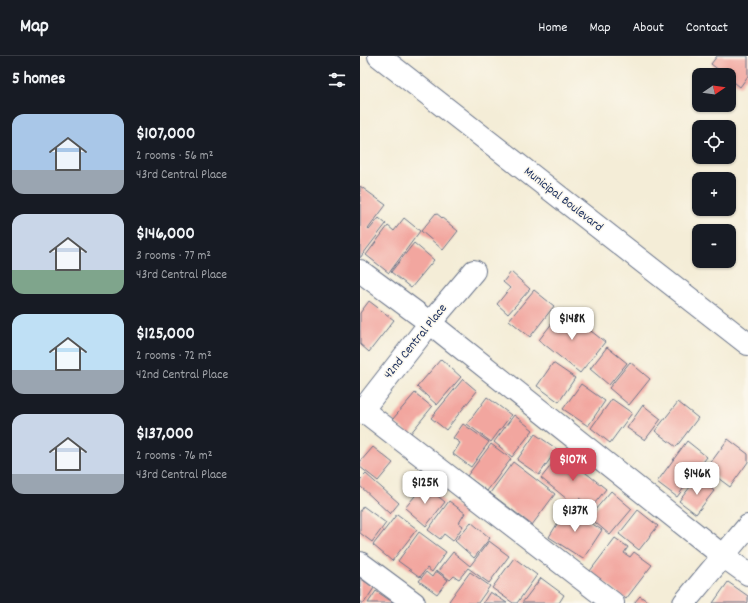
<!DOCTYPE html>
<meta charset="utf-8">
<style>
:root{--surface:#171b24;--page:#242831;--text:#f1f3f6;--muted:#9ea1a6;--line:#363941;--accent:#d1495b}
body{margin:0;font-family:Dekko,sans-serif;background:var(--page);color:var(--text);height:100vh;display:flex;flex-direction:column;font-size:15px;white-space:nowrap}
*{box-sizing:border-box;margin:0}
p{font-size:13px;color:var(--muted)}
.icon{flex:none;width:22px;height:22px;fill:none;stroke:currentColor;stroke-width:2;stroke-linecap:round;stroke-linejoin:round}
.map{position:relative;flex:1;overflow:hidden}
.panel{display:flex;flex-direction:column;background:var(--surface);width:360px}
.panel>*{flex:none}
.needle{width:26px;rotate:77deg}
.controls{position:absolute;left:332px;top:12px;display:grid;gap:8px}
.controls a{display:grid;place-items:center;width:44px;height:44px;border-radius:8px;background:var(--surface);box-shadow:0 1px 3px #0004;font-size:20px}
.price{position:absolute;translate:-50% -34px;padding:0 9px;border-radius:8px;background:#fff;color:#222;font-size:13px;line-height:26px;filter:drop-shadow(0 1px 2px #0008)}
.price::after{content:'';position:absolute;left:50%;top:24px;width:12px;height:9px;margin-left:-6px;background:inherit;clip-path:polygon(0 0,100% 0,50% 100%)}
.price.selected{background:var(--accent);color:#fff}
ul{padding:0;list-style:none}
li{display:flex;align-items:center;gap:12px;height:100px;padding:0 12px}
li span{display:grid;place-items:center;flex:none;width:112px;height:80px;border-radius:12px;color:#555}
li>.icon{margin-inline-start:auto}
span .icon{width:48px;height:48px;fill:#fffc;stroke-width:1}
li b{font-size:17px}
h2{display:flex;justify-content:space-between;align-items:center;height:48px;padding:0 12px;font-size:17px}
header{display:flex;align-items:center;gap:24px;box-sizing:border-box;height:56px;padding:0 20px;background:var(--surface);border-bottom:1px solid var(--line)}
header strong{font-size:19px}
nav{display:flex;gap:22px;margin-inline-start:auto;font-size:14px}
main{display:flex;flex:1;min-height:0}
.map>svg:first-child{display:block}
</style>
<header>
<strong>Map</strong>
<nav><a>Home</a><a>Map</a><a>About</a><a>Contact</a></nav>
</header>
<main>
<section class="panel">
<h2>5 homes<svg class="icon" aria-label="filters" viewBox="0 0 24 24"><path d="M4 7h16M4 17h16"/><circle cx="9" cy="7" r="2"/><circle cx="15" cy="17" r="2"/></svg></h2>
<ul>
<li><span style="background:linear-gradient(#a9c7e8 70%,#9aa5b1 0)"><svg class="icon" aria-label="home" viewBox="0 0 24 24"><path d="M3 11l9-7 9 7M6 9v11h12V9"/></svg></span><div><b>$107,000</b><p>2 rooms · 56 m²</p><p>43rd Central Place</p></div></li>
<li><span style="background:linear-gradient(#c9d6e8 70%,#7fa58c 0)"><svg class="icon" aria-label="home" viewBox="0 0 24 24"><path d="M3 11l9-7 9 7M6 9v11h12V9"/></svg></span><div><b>$146,000</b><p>3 rooms · 77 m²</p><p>43rd Central Place</p></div></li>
<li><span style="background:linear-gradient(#bfe0f5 70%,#9aa5b1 0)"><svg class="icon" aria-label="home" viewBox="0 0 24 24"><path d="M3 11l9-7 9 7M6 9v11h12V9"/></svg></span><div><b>$125,000</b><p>2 rooms · 72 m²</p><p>42nd Central Place</p></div></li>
<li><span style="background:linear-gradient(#c9d6e8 75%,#9aa5b1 0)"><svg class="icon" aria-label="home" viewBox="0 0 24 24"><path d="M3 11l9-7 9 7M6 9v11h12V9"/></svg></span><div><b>$137,000</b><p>2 rooms · 76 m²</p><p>43rd Central Place</p></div></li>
</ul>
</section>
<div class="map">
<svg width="388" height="547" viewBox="0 0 388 547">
<rect width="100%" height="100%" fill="#fbf7ec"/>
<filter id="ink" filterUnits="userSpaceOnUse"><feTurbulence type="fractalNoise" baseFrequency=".025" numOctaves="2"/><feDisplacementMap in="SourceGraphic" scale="8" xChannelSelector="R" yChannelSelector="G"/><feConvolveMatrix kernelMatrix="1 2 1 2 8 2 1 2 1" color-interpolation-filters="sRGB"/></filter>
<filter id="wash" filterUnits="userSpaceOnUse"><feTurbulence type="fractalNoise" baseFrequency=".012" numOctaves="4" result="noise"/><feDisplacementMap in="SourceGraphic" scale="16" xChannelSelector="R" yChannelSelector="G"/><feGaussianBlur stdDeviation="0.9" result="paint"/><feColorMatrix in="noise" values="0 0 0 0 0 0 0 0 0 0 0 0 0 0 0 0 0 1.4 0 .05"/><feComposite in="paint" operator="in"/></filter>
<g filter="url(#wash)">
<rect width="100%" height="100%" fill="#f4edd7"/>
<g id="blocks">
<!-- building -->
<path fill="#f2a69f" d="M 357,0 L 388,0 L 388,20 L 380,31 L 369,22 L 369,19 L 365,19 L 351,8 Z
M 0,130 L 26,149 L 8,173 L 9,174 L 19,162 L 26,168 L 0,202 Z
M 76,157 L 98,175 L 83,194 L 61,175 Z
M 44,162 L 60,175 L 29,217 L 6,199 L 28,170 L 34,175 Z
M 54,187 L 74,204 L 51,232 L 31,216 Z
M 151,216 L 170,233 L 148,258 L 137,248 L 150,232 L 143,226 Z
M 174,234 L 194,250 L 170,281 L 149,264 Z
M 9,245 L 34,264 L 9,296 L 0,288 L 0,257 Z
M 203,253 L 245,286 L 220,317 L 179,284 Z
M 247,291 L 267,307 L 249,329 L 230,313 Z
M 81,303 L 101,321 L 77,349 L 57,331 Z
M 270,306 L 290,323 L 269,349 L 249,332 Z
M 193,307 L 215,322 L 199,346 L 177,330 Z
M 103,323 L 117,335 L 86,374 L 71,362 Z
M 221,328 L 245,345 L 228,370 L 203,353 Z
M 55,337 L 72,351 L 50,378 L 32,364 Z
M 127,341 L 151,359 L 131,386 L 107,368 Z
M 252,343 L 272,357 L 250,387 L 231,372 Z
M 318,346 L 338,362 L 316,391 L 295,375 Z
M 283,349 L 301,363 L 285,384 L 267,372 Z
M 154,359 L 173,374 L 152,401 L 134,386 Z
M 103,368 L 129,386 L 111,411 L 93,398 L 100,387 L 93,382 Z
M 175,378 L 197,393 L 179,419 L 157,404 Z
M 368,383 L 388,398 L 388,406 L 370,431 L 346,413 Z
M 327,385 L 347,401 L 317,441 L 297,426 Z
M 131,388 L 151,403 L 127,435 L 107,420 Z
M 13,391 L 33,407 L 18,425 L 0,411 L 0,406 Z
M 201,397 L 246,433 L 231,452 L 219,442 L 213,448 L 181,422 Z
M 153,406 L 195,438 L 172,469 L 130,437 Z
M 6,418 L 39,447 L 30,458 L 0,430 L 0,424 Z
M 338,421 L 354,435 L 336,458 L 319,445 Z
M 64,429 L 85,446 L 66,470 L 45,452 Z
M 251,435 L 272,453 L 250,479 L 229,461 Z
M 89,445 L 105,457 L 99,467 L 103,470 L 93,485 L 84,478 L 80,483 L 68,474 Z
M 3,450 L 26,467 L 12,486 L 0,477 L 0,455 Z
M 207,452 L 242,474 L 223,503 L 189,481 Z
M 278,454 L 298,470 L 279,494 L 259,478 Z
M 37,458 L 57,473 L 32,505 L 13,489 Z
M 111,466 L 130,482 L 114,502 L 95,485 Z
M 59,476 L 86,496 L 72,516 L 67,512 L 60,521 L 38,505 Z
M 255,482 L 268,491 L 264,497 L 270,501 L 274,496 L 292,509 L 266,543 L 230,515 Z
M 129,485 L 149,500 L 129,527 L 108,512 L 99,523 L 94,520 L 90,524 L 78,515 L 93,496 L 110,510 Z
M 154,502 L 177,519 L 157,547 L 153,547 L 132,532 Z
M 76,515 L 88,524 L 77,538 L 59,525 L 66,516 L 72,521 Z
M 110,516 L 130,530 L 118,547 L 92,547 L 89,545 Z
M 0,522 L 14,532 L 4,547 L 0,547 Z
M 181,522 L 204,539 L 199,547 L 162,547 Z
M 368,526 L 388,540 L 388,546 L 387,547 L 353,547 Z
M 16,535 L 34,547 L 8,547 Z
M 130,536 L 147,547 L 123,547 Z
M 280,540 L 290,547 L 274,547 Z"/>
</g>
</g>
<g filter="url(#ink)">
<use href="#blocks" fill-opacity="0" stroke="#677288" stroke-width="1"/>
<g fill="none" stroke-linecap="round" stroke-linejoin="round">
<defs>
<path id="street" d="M 0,215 L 70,267 L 363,500 L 388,518
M 0,352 L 253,547
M 0,357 L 70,267 L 114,215
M 0,507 L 54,547
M 324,547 L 388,470"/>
<path id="primary" d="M 19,0 L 388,288"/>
</defs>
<!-- street casing -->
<use href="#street" stroke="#677288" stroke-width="24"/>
<!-- primary casing -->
<use href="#primary" stroke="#677288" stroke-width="24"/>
<!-- street -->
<use href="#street" stroke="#fff" stroke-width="22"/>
<!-- primary -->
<use href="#primary" stroke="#fff" stroke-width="22"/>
</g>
</g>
<g text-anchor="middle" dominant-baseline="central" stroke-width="3" stroke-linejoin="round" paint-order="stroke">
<!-- street labels -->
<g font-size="13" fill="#1b2f5e" stroke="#fbf7ec">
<text transform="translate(203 144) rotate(38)">Municipal Boulevard</text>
<text transform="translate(56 286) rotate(-51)">42nd Central Place</text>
</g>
</g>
</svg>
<div class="controls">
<a><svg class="needle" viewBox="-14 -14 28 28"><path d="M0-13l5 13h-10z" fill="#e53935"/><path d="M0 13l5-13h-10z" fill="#9ea1a6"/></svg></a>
<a><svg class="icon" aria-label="locate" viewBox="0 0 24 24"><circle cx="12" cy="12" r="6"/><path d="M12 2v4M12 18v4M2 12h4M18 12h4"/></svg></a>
<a>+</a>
<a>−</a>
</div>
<b class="price" style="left:212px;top:285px">$148K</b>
<b class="price selected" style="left:213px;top:426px">$107K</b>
<b class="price" style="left:337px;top:440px">$146K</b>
<b class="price" style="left:65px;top:449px">$125K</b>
<b class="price" style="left:215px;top:477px">$137K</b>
</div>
</main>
